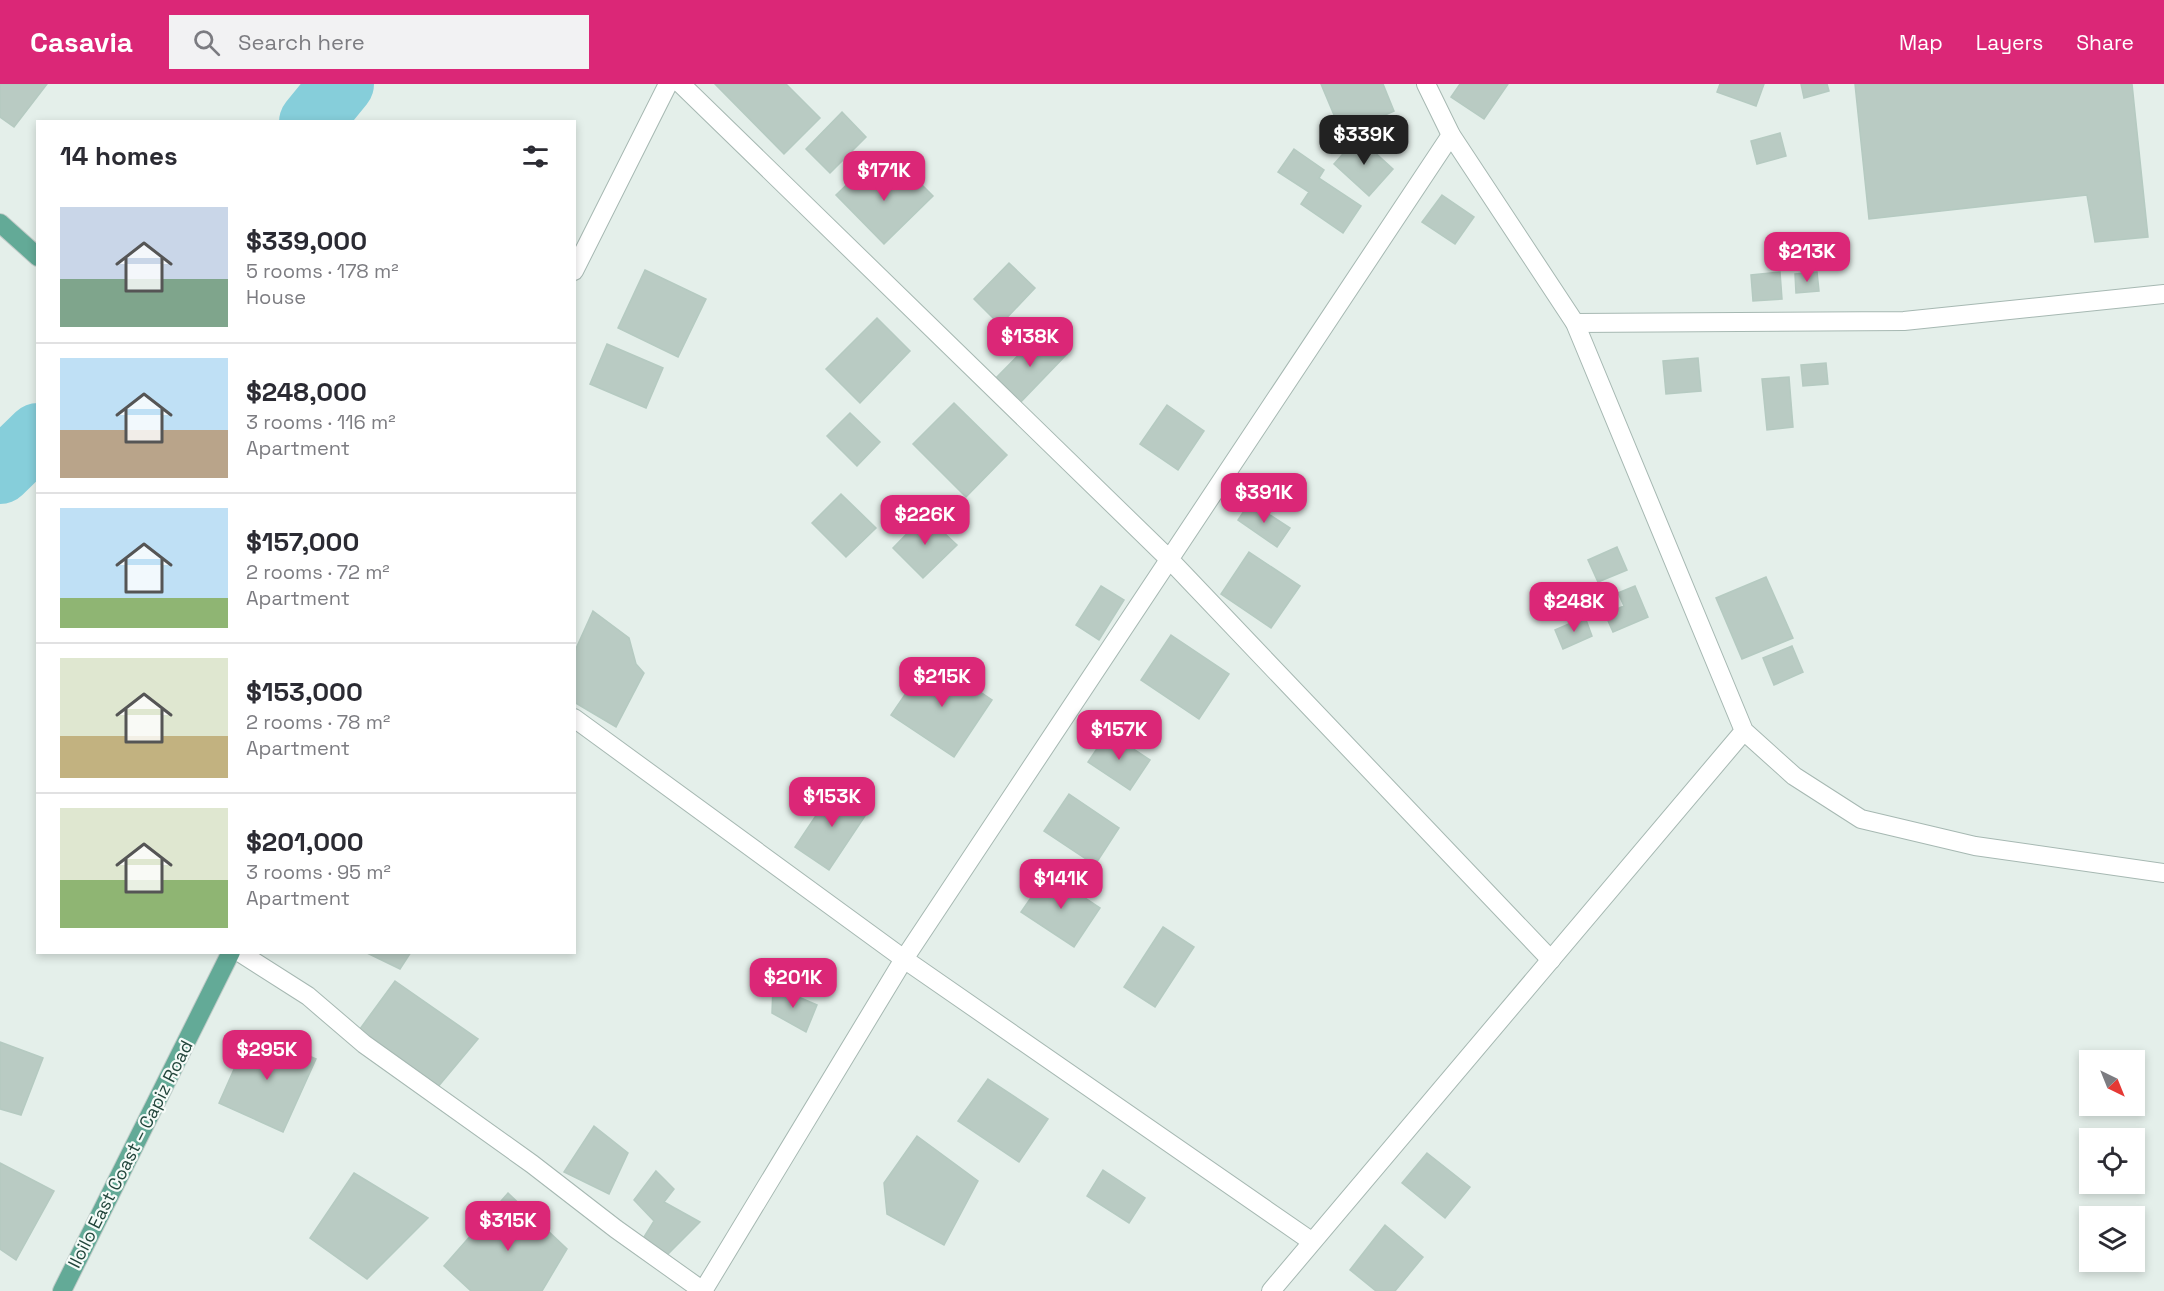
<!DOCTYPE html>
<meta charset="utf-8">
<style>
:root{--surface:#fff;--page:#f2f2f3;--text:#2b2b33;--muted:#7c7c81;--line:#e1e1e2;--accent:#db2777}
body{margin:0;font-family:"Space Grotesk",sans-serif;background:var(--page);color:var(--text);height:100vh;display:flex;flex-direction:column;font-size:22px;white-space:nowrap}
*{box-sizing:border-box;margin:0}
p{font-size:20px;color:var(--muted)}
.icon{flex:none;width:33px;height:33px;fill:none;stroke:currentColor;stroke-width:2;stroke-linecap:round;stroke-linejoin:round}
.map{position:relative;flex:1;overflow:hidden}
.details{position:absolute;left:36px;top:36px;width:540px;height:834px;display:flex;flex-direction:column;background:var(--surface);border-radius:0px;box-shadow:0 3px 9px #0003}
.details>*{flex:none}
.needle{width:39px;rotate:137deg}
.buttons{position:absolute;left:2079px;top:966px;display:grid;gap:12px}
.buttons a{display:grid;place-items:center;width:66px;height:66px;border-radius:0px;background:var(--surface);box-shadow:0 3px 9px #0003;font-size:30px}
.price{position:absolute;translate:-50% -51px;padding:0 14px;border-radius:12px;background:var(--accent);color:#fff;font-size:20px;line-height:39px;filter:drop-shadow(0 2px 3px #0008)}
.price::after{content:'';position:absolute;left:50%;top:36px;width:18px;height:14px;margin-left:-9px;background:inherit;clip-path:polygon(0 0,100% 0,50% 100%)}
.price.active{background:#222;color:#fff}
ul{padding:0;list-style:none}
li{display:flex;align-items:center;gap:18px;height:150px;padding:0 24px}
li+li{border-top:2px solid var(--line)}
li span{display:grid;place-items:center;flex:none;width:168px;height:120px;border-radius:0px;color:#555}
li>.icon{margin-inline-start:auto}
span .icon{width:72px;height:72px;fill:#fffc;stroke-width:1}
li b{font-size:26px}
h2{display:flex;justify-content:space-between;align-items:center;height:72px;padding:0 24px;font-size:26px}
header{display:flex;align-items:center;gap:36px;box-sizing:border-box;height:84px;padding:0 30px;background:var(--accent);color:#fff}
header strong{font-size:28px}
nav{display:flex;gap:33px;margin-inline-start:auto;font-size:21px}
.search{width:420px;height:54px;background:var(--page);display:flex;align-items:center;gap:15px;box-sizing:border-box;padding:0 21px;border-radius:0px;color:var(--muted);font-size:22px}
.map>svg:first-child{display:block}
</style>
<header>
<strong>Casavia</strong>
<div class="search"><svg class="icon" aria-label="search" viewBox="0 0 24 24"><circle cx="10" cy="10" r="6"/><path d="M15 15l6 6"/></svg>Search here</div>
<nav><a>Map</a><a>Layers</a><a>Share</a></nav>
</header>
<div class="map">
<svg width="2164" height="1207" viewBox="0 0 2164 1207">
<rect width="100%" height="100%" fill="#e4efea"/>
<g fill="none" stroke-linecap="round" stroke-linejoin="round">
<!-- river -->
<path stroke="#86ceda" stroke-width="64" d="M 311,38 L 342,0
M 0,388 L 38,351"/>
</g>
<!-- building -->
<path fill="#b9cbc3" stroke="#b5cac1" stroke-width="1.5" d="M 0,0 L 47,0 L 14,43 L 0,33 Z
M 715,0 L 786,0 L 820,34 L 784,70 Z
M 1321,0 L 1383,0 L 1394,27 L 1342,50 Z
M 1460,0 L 1508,0 L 1484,35 L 1451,13 Z
M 1720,0 L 1764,0 L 1756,22 L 1717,8 Z
M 1801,0 L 1827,0 L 1829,7 L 1804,14 Z
M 1855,0 L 2132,0 L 2148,153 L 2095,158 L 2087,111 L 1869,135 Z
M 842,28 L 866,53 L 830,89 L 806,65 Z
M 1780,49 L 1786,72 L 1757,80 L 1751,57 Z
M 1358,53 L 1393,85 L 1369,112 L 1334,80 Z
M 1294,65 L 1324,86 L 1319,94 L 1361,122 L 1343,149 L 1301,120 L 1309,108 L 1278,88 Z
M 864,84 L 887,107 L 908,87 L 933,112 L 884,160 L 836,111 Z
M 1442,111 L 1474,133 L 1455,160 L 1422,138 Z
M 1009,179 L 1035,204 L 1000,241 L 974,215 Z
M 645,186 L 706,215 L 678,273 L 618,244 Z
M 1780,188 L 1782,215 L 1753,217 L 1751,191 Z
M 1817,188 L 1819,207 L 1796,209 L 1795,190 Z
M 877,234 L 910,267 L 860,319 L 826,285 Z
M 1043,246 L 1067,270 L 1017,322 L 992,298 Z
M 607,260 L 663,284 L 646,324 L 590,300 Z
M 1698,274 L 1701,307 L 1666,310 L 1663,277 Z
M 1826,279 L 1828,300 L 1803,302 L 1801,281 Z
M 1789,293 L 1793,343 L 1767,346 L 1762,295 Z
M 954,319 L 1007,371 L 966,413 L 913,360 Z
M 1167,321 L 1204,347 L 1178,386 L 1140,360 Z
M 850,329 L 880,358 L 857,382 L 827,352 Z
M 841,410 L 876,444 L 846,473 L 812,439 Z
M 1250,418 L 1290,444 L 1277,463 L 1238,436 Z
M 925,431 L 957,461 L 923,494 L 893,464 Z
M 1617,463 L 1627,486 L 1598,498 L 1588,476 Z
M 1249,468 L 1300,502 L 1271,544 L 1221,510 Z
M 1766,493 L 1793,554 L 1742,575 L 1716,514 Z
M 1101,502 L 1124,516 L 1099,556 L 1076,541 Z
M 1635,502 L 1648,533 L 1613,548 L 1605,530 L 1624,522 L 1618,509 Z
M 593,527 L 629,554 L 636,580 L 644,589 L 616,643 L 574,618 L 574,569 Z
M 1585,533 L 1592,552 L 1563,565 L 1555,546 Z
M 1171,551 L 1229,590 L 1199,635 L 1141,596 Z
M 1792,562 L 1803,588 L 1774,601 L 1763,574 Z
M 930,574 L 992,616 L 954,673 L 891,631 Z
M 1108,648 L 1150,676 L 1130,706 L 1088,678 Z
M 835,703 L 869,726 L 829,786 L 795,763 Z
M 1069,710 L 1119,744 L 1095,781 L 1044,747 Z
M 1048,789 L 1100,824 L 1074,863 L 1021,828 Z
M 1163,843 L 1194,863 L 1155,923 L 1124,903 Z
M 365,868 L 411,868 L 400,885 Z
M 395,897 L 478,955 L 437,1004 L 357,949 Z
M 773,902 L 817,921 L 806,948 L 772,929 Z
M 251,947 L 316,975 L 283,1048 L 219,1019 Z
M 0,958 L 43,974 L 21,1031 L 0,1025 Z
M 988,995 L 1048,1035 L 1019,1078 L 958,1037 Z
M 594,1042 L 628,1069 L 609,1110 L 564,1088 Z
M 917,1052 L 978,1097 L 944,1161 L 887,1130 L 884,1099 Z
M 1427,1069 L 1470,1103 L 1445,1134 L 1402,1099 Z
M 0,1079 L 54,1107 L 16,1176 L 0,1165 Z
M 1103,1086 L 1145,1114 L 1129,1139 L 1087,1112 Z
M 656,1087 L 674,1105 L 664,1118 L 700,1138 L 662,1176 L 639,1161 L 654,1137 L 634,1116 Z
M 354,1089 L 428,1134 L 367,1195 L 310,1154 Z
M 508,1109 L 567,1165 L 542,1207 L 471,1207 L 444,1182 Z
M 1385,1141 L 1423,1173 L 1395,1207 L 1376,1207 L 1350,1186 Z"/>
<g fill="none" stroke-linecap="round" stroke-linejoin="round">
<defs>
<path id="minor" d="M 681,0 L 1170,476 L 1551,876
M 1575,239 L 1904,237 L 2164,210
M 574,634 L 904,875 L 1311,1157
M 239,868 L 308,912 L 364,960 L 532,1080 L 616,1145 L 703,1207 L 904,875 L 1451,51"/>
<path id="tertiary" d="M 1426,0 L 1451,51 L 1575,239 L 1744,647 L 1794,692 L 1861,735 L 1975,762 L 2164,789
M 574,187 L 668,0
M 1271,1207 L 1744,647"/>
<path id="primary" d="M 0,139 L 38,173
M 62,1207 L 231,868"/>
</defs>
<!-- minor casing -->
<use href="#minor" stroke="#a6b8b2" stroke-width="20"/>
<!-- tertiary casing -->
<use href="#tertiary" stroke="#a6b8b2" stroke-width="20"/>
<!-- primary casing -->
<use href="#primary" stroke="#c1cbc8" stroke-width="20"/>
<!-- minor -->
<use href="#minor" stroke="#fff" stroke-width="18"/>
<!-- tertiary -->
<use href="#tertiary" stroke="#fff" stroke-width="18"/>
<!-- primary -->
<use href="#primary" stroke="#63aa97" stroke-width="18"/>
</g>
<g text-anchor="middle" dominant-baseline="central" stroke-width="4.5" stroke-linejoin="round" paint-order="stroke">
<!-- street labels -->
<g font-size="18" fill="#21443a" stroke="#f5fbf8">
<text transform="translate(130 1070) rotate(-63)">Iloilo East Coast – Capiz Road</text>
</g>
</g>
</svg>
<div class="buttons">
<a><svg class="needle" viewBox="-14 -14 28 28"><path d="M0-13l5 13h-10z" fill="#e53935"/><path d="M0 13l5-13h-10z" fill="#7c7c81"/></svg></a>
<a><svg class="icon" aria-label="locate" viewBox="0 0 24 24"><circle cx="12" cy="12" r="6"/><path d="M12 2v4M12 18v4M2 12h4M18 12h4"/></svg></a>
<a><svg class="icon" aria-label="layers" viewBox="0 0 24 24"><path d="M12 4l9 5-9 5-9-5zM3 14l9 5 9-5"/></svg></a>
</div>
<b class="price active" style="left:1364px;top:82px">$339K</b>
<b class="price" style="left:884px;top:118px">$171K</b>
<b class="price" style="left:1807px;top:199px">$213K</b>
<b class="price" style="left:1030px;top:284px">$138K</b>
<b class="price" style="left:1264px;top:440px">$391K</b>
<b class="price" style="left:925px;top:462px">$226K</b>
<b class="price" style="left:1574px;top:549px">$248K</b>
<b class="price" style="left:942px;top:624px">$215K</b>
<b class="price" style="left:1119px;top:677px">$157K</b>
<b class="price" style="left:832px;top:744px">$153K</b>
<b class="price" style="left:1061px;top:826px">$141K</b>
<b class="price" style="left:793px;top:925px">$201K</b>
<b class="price" style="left:267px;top:997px">$295K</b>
<b class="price" style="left:508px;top:1168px">$315K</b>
<section class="details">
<h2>14 homes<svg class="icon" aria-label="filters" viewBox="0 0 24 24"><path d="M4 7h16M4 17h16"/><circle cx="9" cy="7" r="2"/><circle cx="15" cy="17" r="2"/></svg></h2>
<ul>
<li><span style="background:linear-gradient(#c9d6e8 60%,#7fa58c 0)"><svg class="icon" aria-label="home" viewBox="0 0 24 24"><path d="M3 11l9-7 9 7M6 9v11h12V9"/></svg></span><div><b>$339,000</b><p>5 rooms · 178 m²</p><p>House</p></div></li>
<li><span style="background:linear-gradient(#bfe0f5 60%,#b9a48a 0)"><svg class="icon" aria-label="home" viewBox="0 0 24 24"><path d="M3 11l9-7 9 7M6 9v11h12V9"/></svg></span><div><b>$248,000</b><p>3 rooms · 116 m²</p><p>Apartment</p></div></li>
<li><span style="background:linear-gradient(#bfe0f5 75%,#8fb573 0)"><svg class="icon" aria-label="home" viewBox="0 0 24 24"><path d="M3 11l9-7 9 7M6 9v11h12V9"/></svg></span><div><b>$157,000</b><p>2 rooms · 72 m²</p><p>Apartment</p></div></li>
<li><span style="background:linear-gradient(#dfe7d0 65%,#c2b280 0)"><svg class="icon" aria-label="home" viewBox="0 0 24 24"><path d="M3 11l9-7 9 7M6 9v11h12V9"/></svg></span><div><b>$153,000</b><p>2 rooms · 78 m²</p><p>Apartment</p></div></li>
<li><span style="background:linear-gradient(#dfe7d0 60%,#8fb573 0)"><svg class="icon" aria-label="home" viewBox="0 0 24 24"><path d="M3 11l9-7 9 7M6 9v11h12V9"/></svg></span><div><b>$201,000</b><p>3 rooms · 95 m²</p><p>Apartment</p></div></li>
</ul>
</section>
</div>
